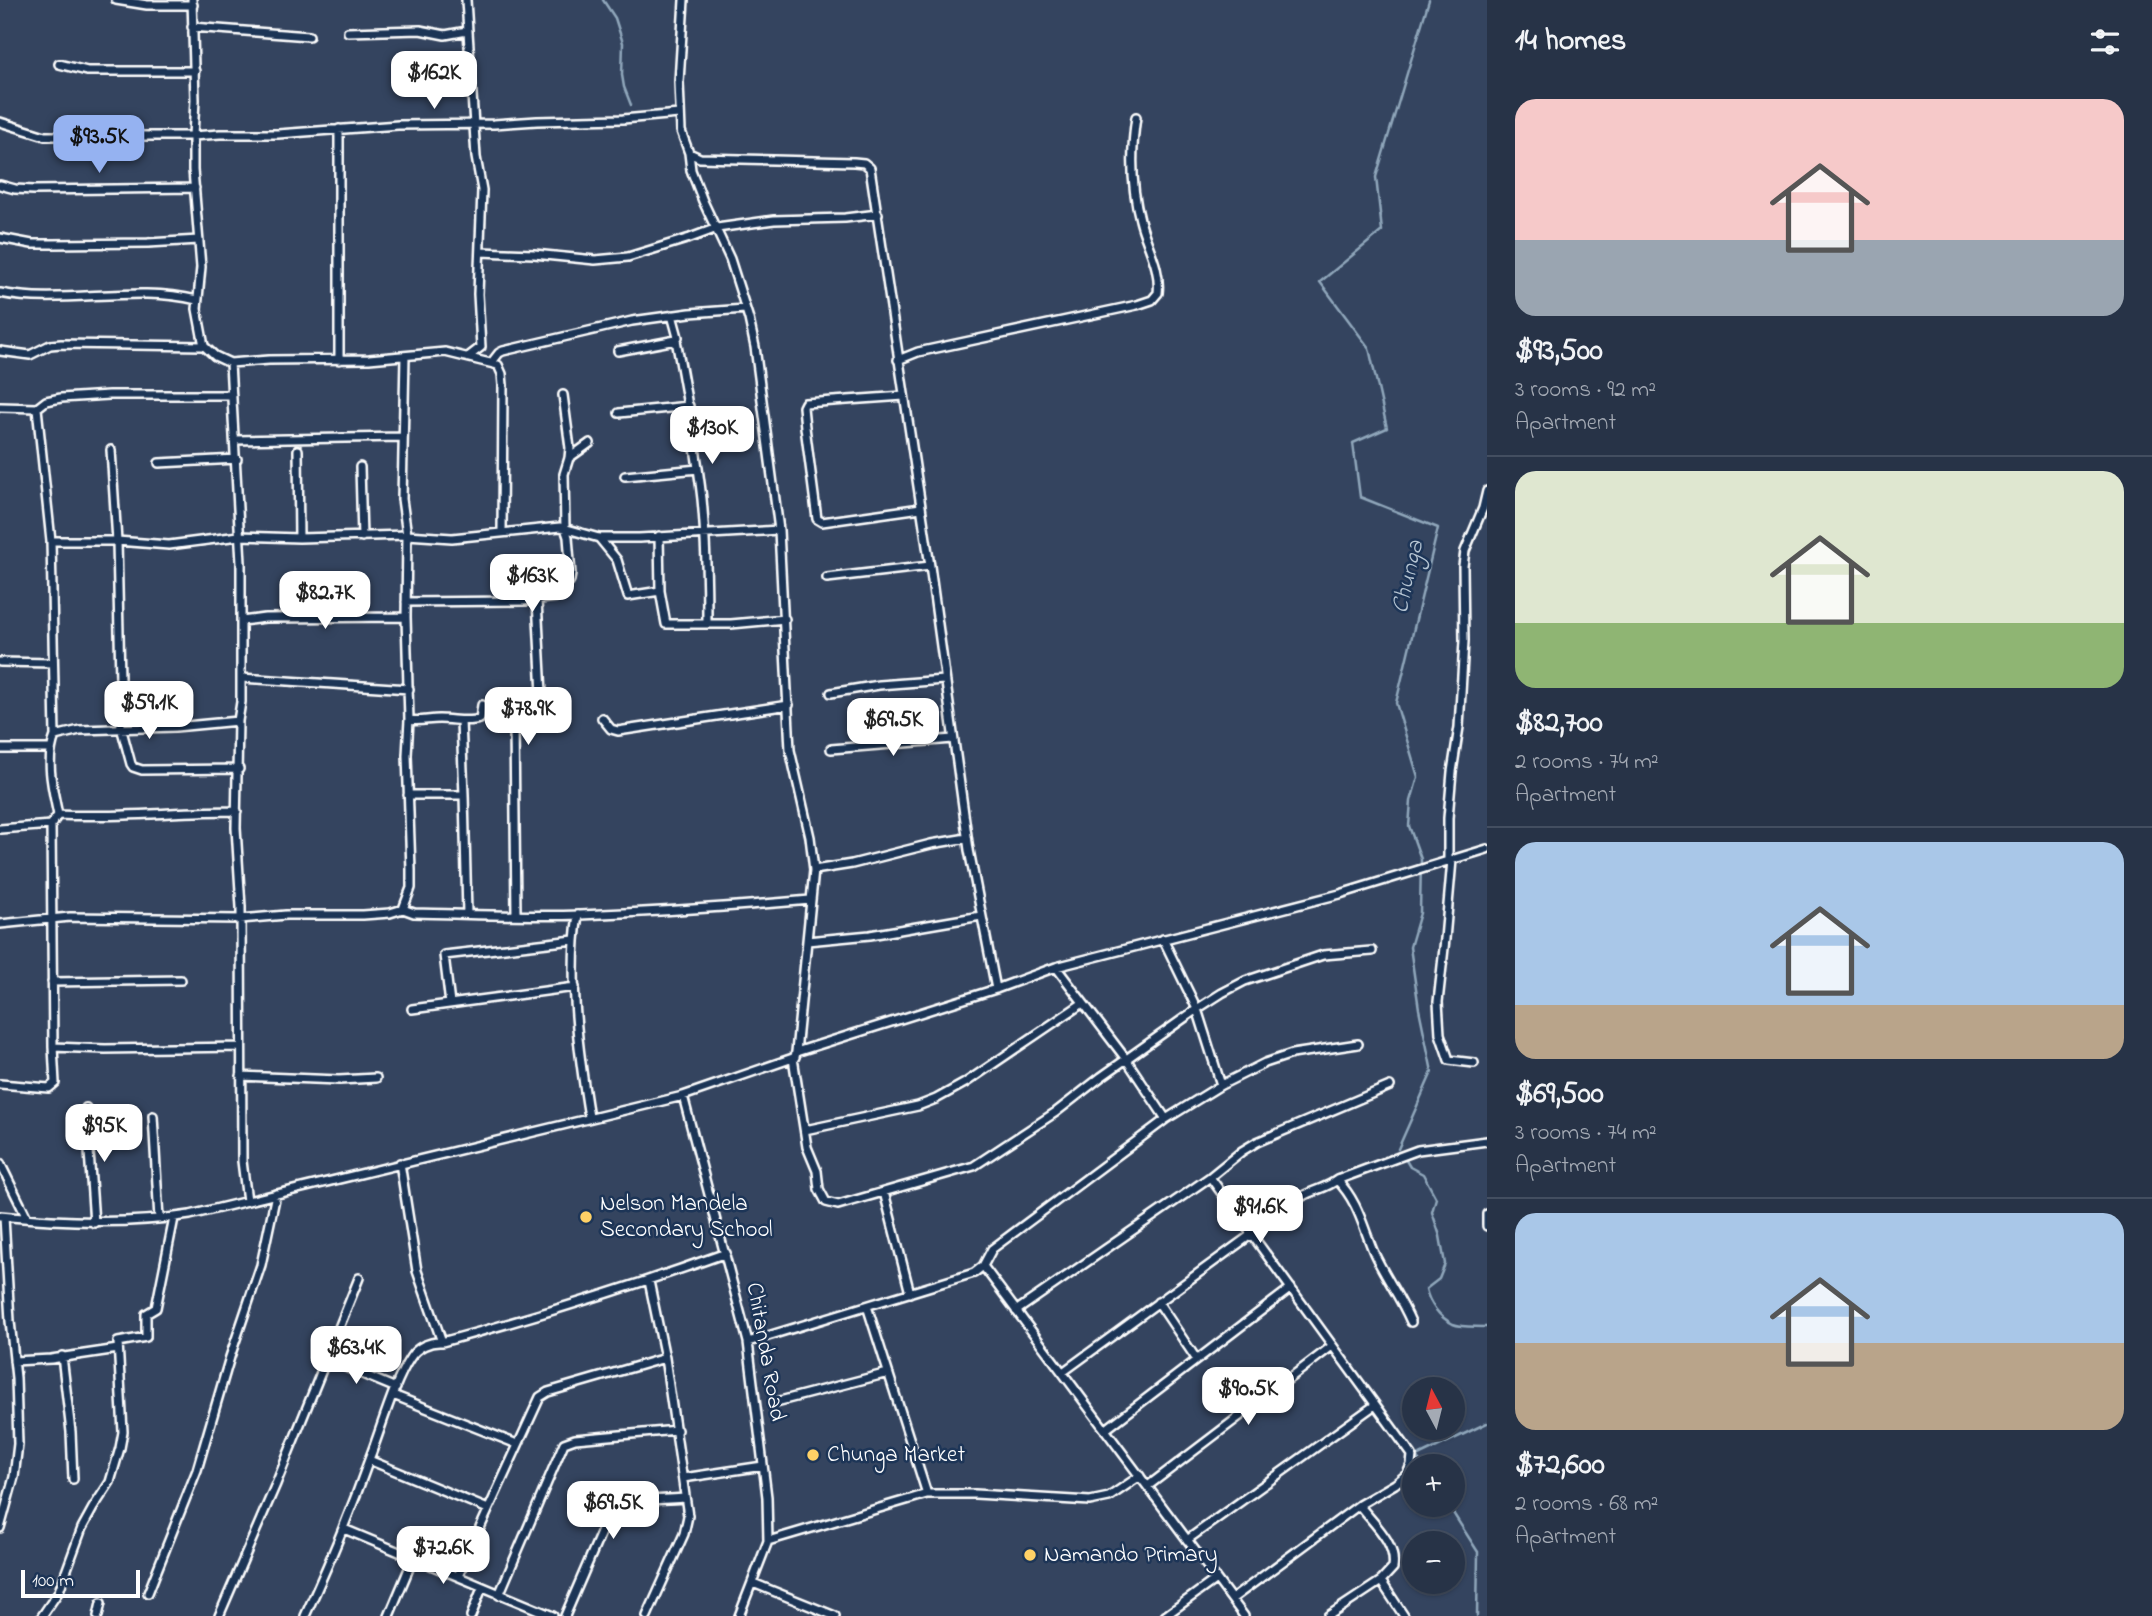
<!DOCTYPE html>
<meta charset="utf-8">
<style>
:root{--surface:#273347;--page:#333f52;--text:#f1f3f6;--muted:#a4aab4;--line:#434e60;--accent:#95b2f1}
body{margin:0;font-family:"Indie Flower",sans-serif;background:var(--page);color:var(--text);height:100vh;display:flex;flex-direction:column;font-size:26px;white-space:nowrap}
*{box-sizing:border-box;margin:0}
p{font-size:23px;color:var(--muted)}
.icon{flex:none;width:38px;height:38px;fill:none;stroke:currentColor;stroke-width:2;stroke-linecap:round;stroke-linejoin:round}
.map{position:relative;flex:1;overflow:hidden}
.panel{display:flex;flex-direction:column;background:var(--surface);width:665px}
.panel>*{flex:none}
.needle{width:46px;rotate:353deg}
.tools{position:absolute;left:1402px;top:1377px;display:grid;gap:14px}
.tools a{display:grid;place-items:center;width:63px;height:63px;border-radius:50%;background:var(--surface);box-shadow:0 2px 5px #0004,0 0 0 2px var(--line);font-size:35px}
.scale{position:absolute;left:21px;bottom:18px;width:119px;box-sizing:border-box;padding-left:7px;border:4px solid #fff;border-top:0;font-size:19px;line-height:24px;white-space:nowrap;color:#fff;-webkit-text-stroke:5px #1d3557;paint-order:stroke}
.price{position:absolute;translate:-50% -60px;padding:0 16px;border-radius:14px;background:#fff;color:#222;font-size:23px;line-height:46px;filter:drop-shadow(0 2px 4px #0008)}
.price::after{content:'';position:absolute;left:50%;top:42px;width:21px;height:16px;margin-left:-10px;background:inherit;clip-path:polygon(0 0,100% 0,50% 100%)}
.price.current{background:var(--accent);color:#111}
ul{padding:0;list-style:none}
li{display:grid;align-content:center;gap:14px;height:371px;padding:0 28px}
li+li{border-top:2px solid var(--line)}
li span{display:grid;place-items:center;height:217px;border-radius:21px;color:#555}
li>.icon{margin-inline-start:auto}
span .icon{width:126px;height:126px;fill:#fffc;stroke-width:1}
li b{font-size:30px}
h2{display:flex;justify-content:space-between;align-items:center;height:84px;padding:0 28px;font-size:30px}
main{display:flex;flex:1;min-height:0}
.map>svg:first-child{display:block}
</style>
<main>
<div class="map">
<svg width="1487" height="1616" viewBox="0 0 1487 1616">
<rect width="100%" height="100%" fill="#34445f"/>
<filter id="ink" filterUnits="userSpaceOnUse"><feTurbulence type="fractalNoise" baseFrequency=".0143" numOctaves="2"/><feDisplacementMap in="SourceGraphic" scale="14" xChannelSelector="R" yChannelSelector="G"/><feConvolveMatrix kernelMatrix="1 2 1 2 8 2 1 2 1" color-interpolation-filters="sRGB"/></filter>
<g filter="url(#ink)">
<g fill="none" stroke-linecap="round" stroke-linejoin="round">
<!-- stream -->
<path stroke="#90a7bb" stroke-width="2.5" d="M 603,0 L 615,18 L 623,43 L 622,75 L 624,87 L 631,105
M 1398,1149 L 1432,1072 L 1419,1009 L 1410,947 L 1420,913 L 1421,859 L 1409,826 L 1411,801 L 1418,777 L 1396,703 L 1438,528 L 1360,497 L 1353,443 L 1387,428 L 1369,348 L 1320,282 L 1382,231 L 1376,177 L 1429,0
M 1404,1157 L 1410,1167 L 1423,1174 L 1436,1198 L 1432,1212 L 1440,1236 L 1445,1264 L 1439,1279 L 1426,1289 C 1429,1303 1439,1317 1453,1324 C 1462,1328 1477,1326 1487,1327
M 1423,1466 L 1416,1457 L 1487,1423
M 1448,1505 L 1478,1552 L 1477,1616"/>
<defs>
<path id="minor" d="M 116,0 L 147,5 L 193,5
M 192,0 L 195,100 L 193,136 L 193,170 L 201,267 L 197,309 L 204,346 L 215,356 L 230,363 L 269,360 L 369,359 L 445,352 L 498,365 L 502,374 L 503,385 L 502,532
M 466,0 L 476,157 L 482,190 L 478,294 L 481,347 L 468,357
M 684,0 L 679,82 L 681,131 L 689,153 L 691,170 L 703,201 L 730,259 L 749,319 L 755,347 L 779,530 L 790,750 L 810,837 L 814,870 L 796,1052
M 192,27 L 309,36
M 348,32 L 420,30 L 445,35 L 467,31
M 59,64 L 87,71 L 195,71
M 0,122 L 45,136 L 193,136 L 220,134 L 278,134 L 398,125 L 494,124 L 537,121 L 623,119 L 679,114
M 339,129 L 339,360
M 689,153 L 700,158 L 854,162 L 864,163 L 870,168 L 930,566 L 969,850 L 996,989
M 0,185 L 15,189 L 34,190 L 195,188
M 0,238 L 32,244 L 53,244 L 148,243 L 199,240
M 481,252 L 534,254 L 595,260 L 628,257 L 690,238 L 717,228 L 774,220 L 845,218 L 878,214
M 0,293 C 65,306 133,284 197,300
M 672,315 L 678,337 L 676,340 C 686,393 696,445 702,499 C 706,541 707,582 707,623
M 0,351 L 30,355 L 50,345 L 61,344 L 204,346
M 618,351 L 676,340
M 898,360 L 918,352 L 1137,305 L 1152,300 L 1158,293 C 1161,267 1146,245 1140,220 C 1131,186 1131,151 1136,117
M 492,362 L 499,353 L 503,351 L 632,321 L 690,313 L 745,309
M 230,363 L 241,563 L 241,702 L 238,721 L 236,828 L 241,907 L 242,1161 L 247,1201
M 232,395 L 109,395 L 61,398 L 46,401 L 37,408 L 51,541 L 55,736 C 45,761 53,790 58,815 L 51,825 L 53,1047 L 105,1049 L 241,1047
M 904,396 L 805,403 L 803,407 L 805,427 L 817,519 L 822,522 L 921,508
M 0,407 L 37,408
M 619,413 L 689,406
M 235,440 L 402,437
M 111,450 L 117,541 L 121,727 L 131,764 L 133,767 L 142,770 L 239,769
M 298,450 L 299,538
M 569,458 L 590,443
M 159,463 L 237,459
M 360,467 L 362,537
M 625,476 L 698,469
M 659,536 L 660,591 L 666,624 L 731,624 L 785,619
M 599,538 L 617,560 L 628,596 L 660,591
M 51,541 L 117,541 L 169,545 L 239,536 L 299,538 L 407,535 L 452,538 L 560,527 L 599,538 L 639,538 L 779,530
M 827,578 L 930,566
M 406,602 L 523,601 L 557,597 L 562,593 L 570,580 L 571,574 L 568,537 L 565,528 L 564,474 L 569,458 L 570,448 L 563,395
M 242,621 L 265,618 L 406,617
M 0,662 L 53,663
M 241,678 L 409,689
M 831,693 L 879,685 L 944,680
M 602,718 L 611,729 L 618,731 L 789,705
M 409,720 C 420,722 428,719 439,719 C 453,719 467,723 480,719 L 482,705
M 461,721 L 464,795
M 55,736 L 80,730 L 175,727 L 238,721
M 0,749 L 50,749
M 831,749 L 953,739
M 408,795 L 464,795 L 467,914
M 58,815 C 117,818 177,811 237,811
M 0,829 L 51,825
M 1448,860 L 1448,818 L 1452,772 L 1459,727 L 1464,641 L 1463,566 L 1465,551 L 1483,508 L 1487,491
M 1452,860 L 1445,939 L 1438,1002 L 1440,1034 L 1449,1060 L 1474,1063
M 814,870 L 852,864 L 931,844 L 967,838
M 403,909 L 411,888 L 411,870 L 407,755 L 409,720 L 406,617 L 407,535 L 402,499 L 405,356
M 516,914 L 514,726 L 518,720 L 539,717 L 543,713 L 537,600
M 578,915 C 568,976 579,1056 589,1117
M 0,924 L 70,917 L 240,919 L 286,915 L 363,915 L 390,913 L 403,909 L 414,913 C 469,914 525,917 580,915 C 657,912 733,907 810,900
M 1163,939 L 1197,1009 L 1221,1085
M 807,941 L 870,935 L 981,916
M 1056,967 L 1126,1059 L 1166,1119
M 52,982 L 181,980
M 450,1004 L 444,955 L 574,940
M 412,1009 L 575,987
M 793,1058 L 807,1147 L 817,1171 L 819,1189 L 826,1202 L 838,1205 L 974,1166 L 1056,1112 L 1101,1077 L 1197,1009 L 1222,993 L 1245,981 L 1323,955 L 1372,951
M 241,1076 L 339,1080 L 376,1078
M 0,1084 L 49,1088 L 55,1083 L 53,1047
M 683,1096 L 748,1342 L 767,1497 L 768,1541 L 739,1616
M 86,1108 L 94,1223
M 153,1116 L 159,1219
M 805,1130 L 918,1106 L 936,1099 L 965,1083 L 1083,1003
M 0,1163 L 27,1218
M 400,1163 L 417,1271 L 442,1342
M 1210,1177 L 1412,1455 L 1411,1465 L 1407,1474 L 1395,1484 L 1359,1505 L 1232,1599
M 1337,1180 L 1418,1150 L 1487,1141
M 884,1192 L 910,1293
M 1487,1214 L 1487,1226
M 0,1216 C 64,1222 127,1225 190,1215 L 683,1096 L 793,1058 L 795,1057 L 796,1052 L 996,989 L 1056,967 L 1340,894 L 1487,849
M 983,1266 L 992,1249 L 1166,1119 L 1221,1085 L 1265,1063 L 1292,1054 L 1358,1044
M 1158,1302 L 1197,1360
M 867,1306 L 927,1494
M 1016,1311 L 1210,1177 L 1242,1151 L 1257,1142 L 1390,1086
M 748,1342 L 974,1273 L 983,1266 L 1244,1616
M 62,1356 L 71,1432 L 73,1479
M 326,1359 L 396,1388
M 14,1361 L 51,1359 L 118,1349
M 1063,1372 L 1252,1234 C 1267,1221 1283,1207 1301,1197 C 1313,1190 1327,1188 1337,1180 C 1358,1201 1363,1227 1374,1253 C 1385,1277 1401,1298 1411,1322
M 393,1395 L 517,1444
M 776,1402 L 888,1373
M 1105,1430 L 1291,1288
M 369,1460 L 488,1509
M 683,1478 L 763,1466
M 1148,1486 L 1332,1346
M 0,1528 L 14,1477 L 18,1444 L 16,1378 L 10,1321 L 4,1217
M 344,1529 L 553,1616
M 1187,1540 L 1375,1405
M 768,1541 L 927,1494 L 975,1494 L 1090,1501 L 1109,1497 L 1140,1476
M 458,1576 L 540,1397 L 548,1392 L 665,1358
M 1381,1581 L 1404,1616
M 753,1583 L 835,1616
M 148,1593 L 197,1470 L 230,1357 L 261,1265 L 276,1194
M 499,1595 L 564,1443 L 575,1439 L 677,1430
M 42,1616 L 59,1591 L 82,1528 L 93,1508 L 110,1482 L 120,1448 L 123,1432 L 118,1342 L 146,1337 L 146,1314 L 156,1308 L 174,1218
M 98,1616 L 101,1603
M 219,1616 L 276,1484 L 359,1278
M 305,1616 C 329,1564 351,1511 370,1457 C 381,1429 394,1382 410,1358 C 417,1347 430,1341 442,1342 C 538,1316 632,1287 726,1253
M 389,1616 L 413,1559
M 471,1616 L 482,1588
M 565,1616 L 609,1514 C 623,1498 663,1500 684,1498
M 647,1616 L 684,1534 L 688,1516 L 665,1358 L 649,1281
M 1165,1616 L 1216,1579
M 1328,1616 L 1381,1581 L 1393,1568 C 1397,1543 1373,1523 1359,1505"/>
</defs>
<!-- minor casing -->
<use href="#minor" stroke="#fff" stroke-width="12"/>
<!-- minor -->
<use href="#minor" stroke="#1d3557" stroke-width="7"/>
</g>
</g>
<!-- markers -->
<g fill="#ffd166" stroke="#1d3557" stroke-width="2.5">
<circle cx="586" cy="1217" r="7"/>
<circle cx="813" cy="1455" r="7"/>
<circle cx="1030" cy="1555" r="7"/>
</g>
<g text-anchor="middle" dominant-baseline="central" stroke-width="5" stroke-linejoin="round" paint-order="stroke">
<!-- poi labels -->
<g font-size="23" fill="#fff" stroke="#1d3557" text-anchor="start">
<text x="600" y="1204">Nelson Mandela<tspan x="600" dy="26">Secondary School</tspan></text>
<text x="827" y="1455">Chunga Market</text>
<text x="1044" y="1555">Namando Primary</text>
</g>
<!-- street labels -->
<g font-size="23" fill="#fff" stroke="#1d3557">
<text transform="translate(765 1352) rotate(80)">Chitanda Road</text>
</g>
<!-- water labels -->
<g font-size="24" font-style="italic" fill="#b5c4d2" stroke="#1d3557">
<text transform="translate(1409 577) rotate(-77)">Chunga</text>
</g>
</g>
</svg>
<div class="tools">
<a><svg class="needle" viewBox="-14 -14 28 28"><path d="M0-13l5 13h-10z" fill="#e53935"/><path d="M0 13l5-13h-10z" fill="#a4aab4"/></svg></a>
<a>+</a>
<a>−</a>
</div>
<div class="scale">100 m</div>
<b class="price" style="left:434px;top:111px">$162K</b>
<b class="price current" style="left:99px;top:175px">$93.5K</b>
<b class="price" style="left:712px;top:466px">$130K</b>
<b class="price" style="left:532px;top:614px">$163K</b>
<b class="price" style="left:325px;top:631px">$82.7K</b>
<b class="price" style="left:149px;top:741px">$59.1K</b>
<b class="price" style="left:528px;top:747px">$78.9K</b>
<b class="price" style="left:893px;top:758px">$69.5K</b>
<b class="price" style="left:104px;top:1164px">$95K</b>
<b class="price" style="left:1260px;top:1245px">$91.6K</b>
<b class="price" style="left:356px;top:1386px">$63.4K</b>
<b class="price" style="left:1248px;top:1427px">$90.5K</b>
<b class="price" style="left:613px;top:1541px">$69.5K</b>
<b class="price" style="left:443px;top:1586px">$72.6K</b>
</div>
<section class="panel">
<h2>14 homes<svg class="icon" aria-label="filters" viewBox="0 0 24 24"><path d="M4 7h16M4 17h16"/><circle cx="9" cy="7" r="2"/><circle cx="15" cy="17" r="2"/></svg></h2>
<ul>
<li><span style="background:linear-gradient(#f6c9c9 65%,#9aa5b1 0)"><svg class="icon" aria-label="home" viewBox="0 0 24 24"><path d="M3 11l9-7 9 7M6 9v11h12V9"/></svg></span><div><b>$93,500</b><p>3 rooms · 92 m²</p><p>Apartment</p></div></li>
<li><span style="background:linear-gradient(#dfe7d0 70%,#8fb573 0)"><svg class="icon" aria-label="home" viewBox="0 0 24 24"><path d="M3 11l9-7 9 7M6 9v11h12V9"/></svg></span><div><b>$82,700</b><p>2 rooms · 74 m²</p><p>Apartment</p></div></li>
<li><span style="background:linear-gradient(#a9c7e8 75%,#b9a48a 0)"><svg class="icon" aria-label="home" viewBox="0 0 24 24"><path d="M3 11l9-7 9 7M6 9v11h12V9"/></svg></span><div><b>$69,500</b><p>3 rooms · 74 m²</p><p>Apartment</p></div></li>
<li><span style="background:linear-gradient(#a9c7e8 60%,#b9a48a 0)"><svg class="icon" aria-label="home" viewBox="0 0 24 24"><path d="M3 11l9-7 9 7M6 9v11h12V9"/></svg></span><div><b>$72,600</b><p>2 rooms · 68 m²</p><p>Apartment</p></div></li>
</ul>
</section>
</main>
